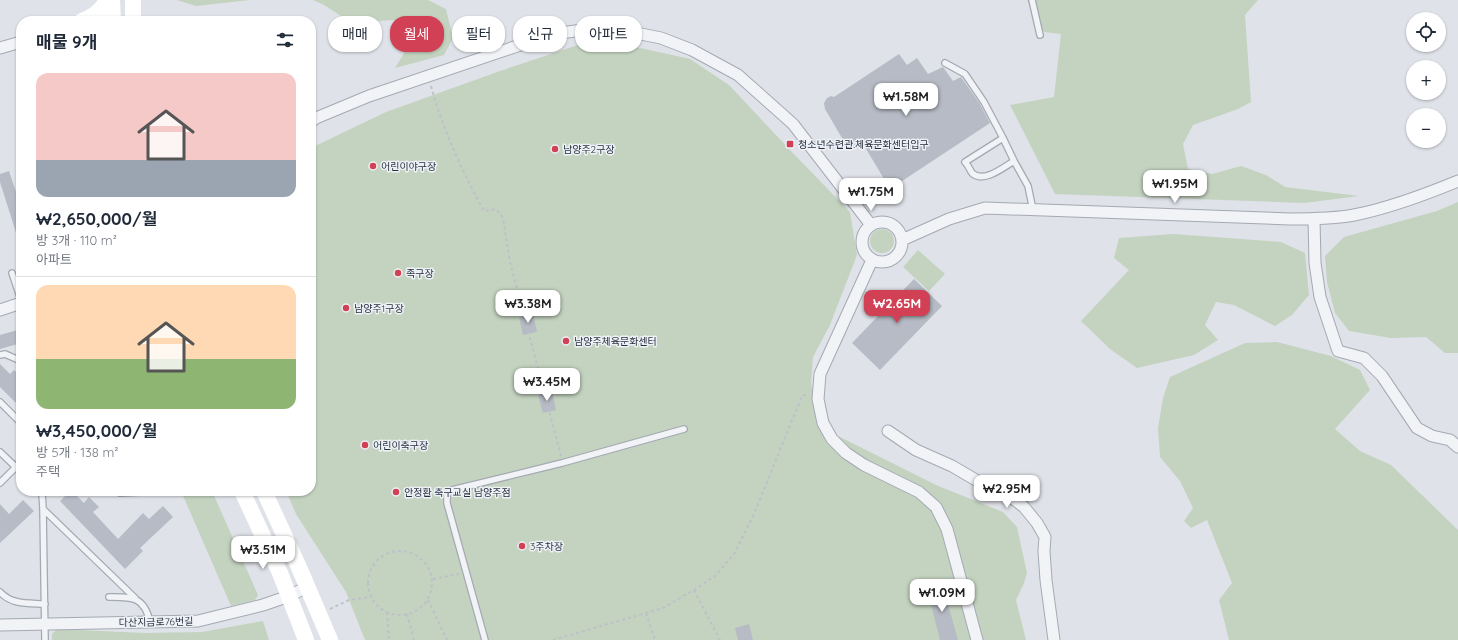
<!DOCTYPE html>
<html lang="ko">
<meta charset="utf-8">
<style>
:root{--surface:#fff;--page:#f2f2f3;--text:#1f2937;--muted:#747a83;--line:#e0e1e3;--accent:#d14054}
body{margin:0;font-family:Quicksand,"Noto Sans KR",sans-serif;background:var(--page);color:var(--text);height:100vh;display:flex;flex-direction:column;font-size:15px;white-space:nowrap}
*{box-sizing:border-box;margin:0}
p{font-size:13px;color:var(--muted)}
.icon{flex:none;width:22px;height:22px;fill:none;stroke:currentColor;stroke-width:2;stroke-linecap:round;stroke-linejoin:round}
.map{position:relative;flex:1;overflow:hidden}
.sheet{position:absolute;left:16px;top:16px;width:300px;height:480px;display:flex;flex-direction:column;background:var(--surface);border-radius:16px;box-shadow:0 1px 3px #0004}
.sheet>*{flex:none}
.hud{position:absolute;left:328px;top:16px;width:380px;height:36px;display:flex;gap:8px}
.controls{position:absolute;left:1406px;top:12px;display:grid;gap:8px}
.controls a{display:grid;place-items:center;width:40px;height:40px;border-radius:50%;background:var(--surface);box-shadow:0 1px 3px #0004;font-size:20px}
.price{position:absolute;translate:-50% -34px;padding:0 9px;border-radius:8px;background:#fff;color:#222;font-size:13px;line-height:26px;filter:drop-shadow(0 1px 2px #0008)}
.price::after{content:'';position:absolute;left:50%;top:24px;width:12px;height:9px;margin-left:-6px;background:inherit;clip-path:polygon(0 0,100% 0,50% 100%)}
.price.on{background:var(--accent);color:#fff}
ul{padding:0;list-style:none}
li{display:grid;align-content:center;gap:8px;height:212px;padding:0 20px}
li+li{border-top:1px solid var(--line)}
li span{display:grid;place-items:center;height:124px;border-radius:12px;color:#555}
li>.icon{margin-inline-start:auto}
span .icon{width:72px;height:72px;fill:#fffc;stroke-width:1}
li b{font-size:17px}
h2{display:flex;justify-content:space-between;align-items:center;height:48px;padding:0 20px;font-size:17px}
.pill{padding:0 14px;border-radius:16px;background:var(--surface);box-shadow:0 1px 3px #0004;font-size:14px;line-height:36px}
.pill.on{background:var(--accent);color:#fff}
.map>svg:first-child{display:block}
</style>
<div class="map">
<svg width="1458" height="640" viewBox="0 0 1458 640">
<rect width="100%" height="100%" fill="#dfe2e8"/>
<!-- green -->
<path fill="#c4d3c0" d="M 177,0 L 250,0 L 196,6 Z
M 313,0 L 428,0 L 446,9 L 453,38 L 444,55 L 395,68 L 409,45 L 394,20 L 352,23 L 324,5 Z
M 1027,0 L 1258,0 L 1245,15 L 1251,102 L 1238,109 L 1193,125 L 1183,144 L 1188,169 L 1212,174 L 1241,166 L 1266,175 L 1285,187 L 1359,196 L 1304,203 L 1055,194 L 1010,105 L 1054,97 L 1061,34 L 1044,32 Z
M 587,42 L 627,45 L 690,59 L 729,85 L 791,151 L 850,212 L 857,255 L 830,325 L 813,357 L 811,383 L 820,427 L 936,485 L 1003,512 L 1017,527 L 1027,573 L 1024,583 L 1016,600 L 1026,640 L 365,640 L 346,592 L 296,514 L 286,491 L 311,491 L 311,148 L 386,112 L 500,71 Z
M 1458,202 L 1458,353 L 1445,353 L 1426,337 L 1391,338 L 1349,331 L 1335,313 L 1327,282 L 1325,256 L 1344,237 L 1437,211 Z
M870 241a12 12 0 1 1 24 0a12 12 0 1 1-24 0Z
M 1173,234 L 1281,242 L 1305,253 L 1309,295 L 1292,315 L 1275,326 L 1234,305 L 1216,302 L 1205,325 L 1218,340 L 1194,355 L 1137,368 L 1110,349 L 1081,321 L 1129,270 L 1114,258 L 1119,238 Z
M 918,250 L 945,274 L 929,291 L 903,267 Z
M 1277,342 L 1331,356 L 1360,370 L 1370,390 L 1335,429 L 1360,451 L 1391,465 L 1458,530 L 1458,640 L 1229,640 L 1219,600 L 1232,583 L 1207,520 L 1191,528 L 1184,521 L 1193,508 L 1180,481 L 1160,457 L 1158,428 L 1163,398 L 1170,377 L 1245,343 Z
M 181,491 L 212,491 L 258,595 L 255,600 L 231,606 Z
M 263,621 L 269,640 L 52,640 L 52,634 L 57,629 L 145,633 L 202,632 Z"/>
<!-- building -->
<path fill="#b6bbc5" d="M 899,54 L 907,65 L 917,58 L 928,74 L 943,67 L 953,81 L 961,77 L 980,104 L 990,123 L 890,189 L 862,142 L 849,150 L 825,109 L 824,103 L 827,98 L 831,96 L 834,97 Z
M 9,171 L 21,207 L 21,242 L 19,242 L 0,182 L 0,174 Z
M 914,279 L 942,306 L 880,370 L 852,343 Z
M 533,314 L 537,332 L 523,335 L 519,317 Z
M 21,329 L 21,343 L 0,349 L 0,335 Z
M 0,364 L 10,374 L 14,370 L 21,377 L 21,408 L 0,387 Z
M 552,391 L 556,410 L 543,413 L 538,395 Z
M 70,491 L 72,491 L 84,503 L 89,497 L 99,507 L 93,512 L 118,539 L 143,513 L 149,519 L 163,506 L 173,517 L 140,548 L 143,551 L 125,569 L 60,501 Z
M 23,500 L 34,511 L 0,543 L 0,504 L 9,514 Z
M 942,583 L 958,640 L 940,640 L 927,588 Z
M 749,624 L 753,640 L 738,640 L 735,628 Z"/>
<g fill="none" stroke-linecap="round" stroke-linejoin="round">
<defs>
<path id="lane" d="M 1032,0 L 1040,35
M 945,63 L 965,74 L 984,102 L 1003,138
M 1003,138 L 1014,161 C 1004,167 983,184 972,173 C 970,170 968,165 965,162 Z
M 1014,161 L 1028,186 L 1033,210
M 12,273 L 21,300
M 0,355 L 5,354 L 21,361
M 0,402 L 21,423
M 0,452 L 21,472
M 0,483 L 16,467 L 21,460
M 39,491 L 42,493 L 43,509 L 45,640
M 115,491 L 120,493 L 159,491
M 43,509 L 135,598
M 0,592 C 12,605 28,603 45,604
M 109,597 C 132,597 144,596 150,622
M 485,640 L 447,503 L 447,494 L 452,490 L 562,463 L 684,429"/>
<path id="street" d="M 0,48 L 21,42
M 311,122 L 316,118 L 369,96 L 553,34 L 590,29 L 621,30 L 661,38 L 692,50 L 738,75 L 793,124 L 871,225
M 1314,219 L 1315,263 L 1320,297 L 1338,351 L 1364,358 L 1382,376 L 1417,428 L 1432,436 L 1450,440 L 1458,447
M862 242a20 20 0 1 1 40 0a20 20 0 1 1-40 0Z
M 902,240 L 949,219 L 985,208 L 1290,219 C 1311,219 1333,219 1354,215 C 1390,208 1424,195 1458,181
M 872,260 L 820,374 L 818,399 L 823,423 L 832,439 L 846,453 L 864,465 L 919,492 L 936,507 L 947,529 L 977,640
M 0,310 L 21,303
M 888,431 L 916,450 L 952,466 L 981,483 L 1007,494 L 1024,507 L 1037,523 L 1045,537 L 1044,551 L 1046,580 L 1054,640
M 0,625 L 198,621 L 263,605 L 289,596 L 307,587"/>
</defs>
<!-- lane casing -->
<use href="#lane" stroke="#a4a9b2" stroke-width="8"/>
<!-- street casing -->
<use href="#street" stroke="#a4a9b2" stroke-width="13"/>
<!-- path -->
<path stroke="#bdc0c7" stroke-width="2" stroke-dasharray="3 3" stroke-linecap="butt" d="M 431,86 C 443,130 462,171 484,211 L 496,209 L 503,218 L 510,262 L 561,456
M368 583a32 32 0 1 1 64 0a32 32 0 1 1-64 0Z
M 433,579 L 459,574
M 694,590 L 720,640
M 428,600 L 447,640
M 330,609 L 349,600 L 371,597
M 387,612 L 389,640
M 646,613 L 655,640
M 407,614 L 414,640
M 553,640 L 663,608 L 694,590 L 715,576 L 734,554 L 754,514 L 802,396 L 807,394"/>
<!-- lane -->
<use href="#lane" stroke="#f2f3f7" stroke-width="5.5"/>
<!-- street -->
<use href="#street" stroke="#f2f3f7" stroke-width="11"/>
<!-- secondary -->
<path stroke="#fff" stroke-width="16" d="M 112,0 L 113,21
M 133,0 L 133,21
M 82,21 C 93,17 102,10 107,0
M 242,491 L 280,573 L 306,640
M 264,491 L 298,565 L 330,640"/>
</g>
<!-- markers -->
<g fill="#d14054" stroke="#eef1f6" stroke-width="1.5">
<rect x="786" y="140" width="8" height="8" rx="2"/>
<circle cx="555" cy="149" r="4"/>
<circle cx="373" cy="166" r="4"/>
<circle cx="398" cy="273" r="4"/>
<circle cx="346" cy="308" r="4"/>
<circle cx="566" cy="341" r="4"/>
<circle cx="365" cy="445" r="4"/>
<circle cx="396" cy="492" r="4"/>
<circle cx="522" cy="546" r="4"/>
</g>
<g text-anchor="middle" dominant-baseline="central" stroke-width="3" stroke-linejoin="round" paint-order="stroke">
<!-- poi labels -->
<g font-size="10" fill="#273040" stroke="#eef1f6" text-anchor="start">
<text x="798" y="144">청소년수련관.체육문화센터입구</text>
<text x="563" y="149">남양주2구장</text>
<text x="381" y="166">어린이야구장</text>
<text x="406" y="273">족구장</text>
<text x="354" y="308">남양주1구장</text>
<text x="574" y="341">남양주체육문화센터</text>
<text x="373" y="445">어린이축구장</text>
<text x="404" y="492">안정환 축구교실 남양주점</text>
<text x="530" y="546">3주차장</text>
</g>
<!-- street labels -->
<g font-size="10" fill="#273040" stroke="#eef1f6">
<text transform="translate(156 622) rotate(-1)">다산지금로76번길</text>
</g>
</g>
</svg>
<div class="controls">
<a><svg class="icon" aria-label="locate" viewBox="0 0 24 24"><circle cx="12" cy="12" r="6"/><path d="M12 2v4M12 18v4M2 12h4M18 12h4"/></svg></a>
<a>+</a>
<a>−</a>
</div>
<b class="price" style="left:906px;top:117px">₩1.58M</b>
<b class="price" style="left:1175px;top:204px">₩1.95M</b>
<b class="price" style="left:871px;top:212px">₩1.75M</b>
<b class="price" style="left:528px;top:324px">₩3.38M</b>
<b class="price on" style="left:897px;top:324px">₩2.65M</b>
<b class="price" style="left:547px;top:402px">₩3.45M</b>
<b class="price" style="left:1007px;top:509px">₩2.95M</b>
<b class="price" style="left:263px;top:570px">₩3.51M</b>
<b class="price" style="left:942px;top:613px">₩1.09M</b>
<div class="hud">
<a class="pill">매매</a>
<a class="pill on">월세</a>
<a class="pill">필터</a>
<a class="pill">신규</a>
<a class="pill">아파트</a>
</div>
<section class="sheet">
<h2>매물 9개<svg class="icon" aria-label="filters" viewBox="0 0 24 24"><path d="M4 7h16M4 17h16"/><circle cx="9" cy="7" r="2"/><circle cx="15" cy="17" r="2"/></svg></h2>
<ul>
<li><span style="background:linear-gradient(#f6c9c9 70%,#9aa5b1 0)"><svg class="icon" aria-label="home" viewBox="0 0 24 24"><path d="M3 11l9-7 9 7M6 9v11h12V9"/></svg></span><div><b>₩2,650,000/월</b><p>방 3개 · 110 m²</p><p>아파트</p></div></li>
<li><span style="background:linear-gradient(#ffd9b3 60%,#8fb573 0)"><svg class="icon" aria-label="home" viewBox="0 0 24 24"><path d="M3 11l9-7 9 7M6 9v11h12V9"/></svg></span><div><b>₩3,450,000/월</b><p>방 5개 · 138 m²</p><p>주택</p></div></li>
</ul>
</section>
</div>
